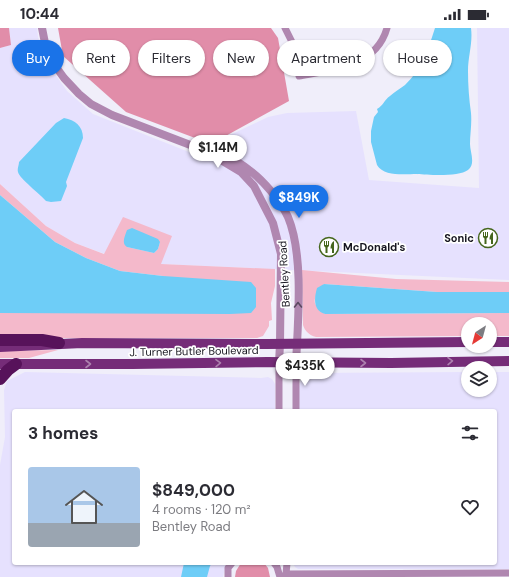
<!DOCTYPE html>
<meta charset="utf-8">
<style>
:root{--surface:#fff;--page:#f2f2f3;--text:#2b2b33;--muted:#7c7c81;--accent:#1a73e8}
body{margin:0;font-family:"DM Sans",sans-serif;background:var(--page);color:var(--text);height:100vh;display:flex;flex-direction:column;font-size:15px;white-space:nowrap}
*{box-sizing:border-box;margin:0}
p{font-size:13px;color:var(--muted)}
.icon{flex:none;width:22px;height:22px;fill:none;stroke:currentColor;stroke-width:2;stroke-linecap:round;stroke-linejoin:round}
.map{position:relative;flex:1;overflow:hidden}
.details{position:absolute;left:12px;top:381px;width:485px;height:156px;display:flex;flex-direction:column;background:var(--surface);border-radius:4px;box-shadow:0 1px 3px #0004}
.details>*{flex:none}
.banner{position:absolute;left:12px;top:12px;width:485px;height:36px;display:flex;gap:8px}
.needle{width:26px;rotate:216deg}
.tools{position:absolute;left:461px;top:289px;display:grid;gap:8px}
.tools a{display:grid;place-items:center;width:36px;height:36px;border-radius:50%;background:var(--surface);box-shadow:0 1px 3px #0004;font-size:20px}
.price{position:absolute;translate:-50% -34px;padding:0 9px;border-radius:14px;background:#fff;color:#222;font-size:13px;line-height:26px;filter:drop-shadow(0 1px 2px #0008)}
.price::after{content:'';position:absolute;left:50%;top:24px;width:12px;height:9px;margin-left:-6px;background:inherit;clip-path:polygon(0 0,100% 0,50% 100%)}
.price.selected{background:var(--accent);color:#fff}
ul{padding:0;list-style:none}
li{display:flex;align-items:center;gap:12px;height:100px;padding:0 16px}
li span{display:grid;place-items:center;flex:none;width:112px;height:80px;border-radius:4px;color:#555}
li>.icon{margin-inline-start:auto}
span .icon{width:48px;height:48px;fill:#fffc;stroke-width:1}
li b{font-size:17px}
h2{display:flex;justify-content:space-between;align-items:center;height:48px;padding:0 16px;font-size:17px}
.tag{padding:0 14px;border-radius:18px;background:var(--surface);box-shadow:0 1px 3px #0004;font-size:14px;line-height:36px}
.tag.selected{background:var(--accent);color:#fff}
.status{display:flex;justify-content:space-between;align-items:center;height:28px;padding:0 20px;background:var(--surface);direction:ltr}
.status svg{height:11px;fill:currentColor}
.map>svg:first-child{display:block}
</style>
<div class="status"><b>10:44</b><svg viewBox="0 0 49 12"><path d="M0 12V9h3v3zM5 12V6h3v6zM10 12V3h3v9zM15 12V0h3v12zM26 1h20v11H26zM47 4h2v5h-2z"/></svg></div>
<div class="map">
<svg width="509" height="549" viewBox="0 0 509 549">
<rect width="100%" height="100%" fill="#f0eefa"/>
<!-- built -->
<path fill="#e6e1fe" d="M 9,0 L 37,0 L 38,9 L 48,36 L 67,63 L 93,86 L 204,130 L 211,116 L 268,89 L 287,85 L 356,83 L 369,152 L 479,160 L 477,0 L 509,0 L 509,252 L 161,236 L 105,226 L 75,215 L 46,198 L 0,156 L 0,20 L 11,17 Z
M 25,344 L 261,350 L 268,349 L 272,351 L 275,356 L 275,383 L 14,383 L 14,535 L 226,535 L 223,549 L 0,549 L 0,437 L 5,409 L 4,362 L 7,353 Z
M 468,344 L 468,362 L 490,362 L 490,344 L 509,344 L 509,541 L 298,541 L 295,539 L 293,535 L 495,535 L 495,383 L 298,383 L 299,359 L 301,352 L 304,345 Z"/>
<!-- green -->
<path fill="#f4b9cb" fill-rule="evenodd" d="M 0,156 L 46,198 L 75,215 L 104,226 L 123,189 L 172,208 L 161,236 L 275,241 L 275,258 L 271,275 L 272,292 L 269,293 L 269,298 L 263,308 L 257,310 L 0,310 L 0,285 L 251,285 L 163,248 L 120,243 L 86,230 L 55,214 L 0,167 ZM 160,214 L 158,221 L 154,225 L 127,219 Z
M 302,242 L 396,251 L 509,254 L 509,264 L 437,264 L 324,256 C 314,271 309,274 325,286 L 509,285 L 509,308 L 490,308 L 490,296 L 468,296 L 468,308 L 316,309 C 309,307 305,303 303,297 Z
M 58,322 L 29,330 L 0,330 L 0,323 Z"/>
<!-- forest -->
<path fill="#e18da9" d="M 0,0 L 9,0 L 11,17 L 0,20 Z
M 58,0 L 271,0 L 278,10 L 289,73 L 211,116 L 126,84 L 63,28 Z
M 241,535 L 264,535 L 268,540 L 270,549 L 235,549 L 236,543 Z"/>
<!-- water -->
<path fill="#6ecdf7" d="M 435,0 L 471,0 C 473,15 468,28 468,43 C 468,57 469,71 471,85 C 472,96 470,106 470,116 C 470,124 476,136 468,142 C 459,149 429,147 417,146 C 405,146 384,149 377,137 L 371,114 L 371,103 L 374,89 L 378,84 L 377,81 C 384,77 384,72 390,68 C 394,64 400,61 405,57 C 422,41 428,22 435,0 Z
M 64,90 C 75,92 83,98 83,110 L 66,154 L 67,158 L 61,173 L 51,174 L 46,173 C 41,167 19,150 18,144 C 17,141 19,137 19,134 L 56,95 Z
M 0,167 L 55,214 L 86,230 L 120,243 L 163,248 L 251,254 L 256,260 L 256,279 L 251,285 L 230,286 L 0,285 Z
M 132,200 L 158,211 L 160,214 L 158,221 L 154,225 L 127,219 C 121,215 125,208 127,202 Z
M 324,256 L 437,264 L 509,264 L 509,285 L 325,286 C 313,282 314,271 317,260 Z
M 184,535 L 212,535 L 210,538 L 207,549 L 181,549 Z"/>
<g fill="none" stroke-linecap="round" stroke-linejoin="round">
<!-- minor -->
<path stroke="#b087b0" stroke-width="7" d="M 285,0 L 292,14 L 299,48 C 333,42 376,39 387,0
M 279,335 L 279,383
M 296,383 L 296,335
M 274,535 L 277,539 L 280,549
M 228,549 L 228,540 L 232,535
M 283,549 L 286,546 L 287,535
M 286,549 L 286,546 L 509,545"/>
<!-- tertiary -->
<path stroke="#b087b0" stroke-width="8" d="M 42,0 L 45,15 L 56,39 L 64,50 L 79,66 L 91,76 L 112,87 L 206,123 L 241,144 L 254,158 L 273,195 L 281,226 L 280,316 L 279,335
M 211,123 C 225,125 237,133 249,142 C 263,152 280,172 288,189 C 304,227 298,293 296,335"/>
<!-- primary -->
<path stroke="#752c78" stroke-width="10" d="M 490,314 L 509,314
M 0,319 L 82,315 L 267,316 L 468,314
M 0,336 L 133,336 L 267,334 L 391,335 L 509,333"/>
<!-- motorway -->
<path stroke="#57125a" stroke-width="12" d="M 0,312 L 42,312 L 59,315
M 0,351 L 8,342 L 16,336"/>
</g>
<!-- one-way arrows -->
<defs><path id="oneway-chevron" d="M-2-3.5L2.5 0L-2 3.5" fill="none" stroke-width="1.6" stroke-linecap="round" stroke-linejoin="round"/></defs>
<use stroke="#5b4860" href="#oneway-chevron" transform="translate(298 277) rotate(-90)"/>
<g stroke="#ac80ae">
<use href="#oneway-chevron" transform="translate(450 333) rotate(-1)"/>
<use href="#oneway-chevron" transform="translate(218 335) rotate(-1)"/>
<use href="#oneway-chevron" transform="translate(363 335)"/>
<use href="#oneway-chevron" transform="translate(88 336)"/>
</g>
<!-- icons -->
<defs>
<symbol id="restaurant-ring" viewBox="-11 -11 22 22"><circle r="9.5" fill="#fff" stroke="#45661d" stroke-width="1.5"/><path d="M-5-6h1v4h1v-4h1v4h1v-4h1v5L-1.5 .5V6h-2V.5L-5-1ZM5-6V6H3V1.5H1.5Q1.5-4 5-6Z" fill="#45661d"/></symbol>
</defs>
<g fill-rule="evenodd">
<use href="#restaurant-ring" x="477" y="199" width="22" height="22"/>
<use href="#restaurant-ring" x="318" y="208" width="22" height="22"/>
</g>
<g text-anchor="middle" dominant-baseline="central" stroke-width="3.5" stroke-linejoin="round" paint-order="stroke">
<!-- poi labels -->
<g font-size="11" font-weight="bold" fill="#16151f" stroke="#fff" text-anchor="end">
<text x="474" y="210">Sonic</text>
<text x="343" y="219" text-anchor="start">McDonald's</text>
</g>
<!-- street labels -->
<g font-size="11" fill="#16151f" stroke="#fff">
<text transform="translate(284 246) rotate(-93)">Bentley Road</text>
<text transform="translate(194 323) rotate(-1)">J. Turner Butler Boulevard</text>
</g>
</g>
</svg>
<div class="tools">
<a><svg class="needle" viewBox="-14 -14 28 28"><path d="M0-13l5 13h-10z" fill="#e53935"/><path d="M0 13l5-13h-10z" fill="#7c7c81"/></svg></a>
<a><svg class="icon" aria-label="layers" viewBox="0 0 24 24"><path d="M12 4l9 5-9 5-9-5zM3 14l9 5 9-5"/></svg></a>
</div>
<b class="price" style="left:218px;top:141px">$1.14M</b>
<b class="price selected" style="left:299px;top:191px">$849K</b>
<b class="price" style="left:305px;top:359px">$435K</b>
<div class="banner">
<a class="tag selected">Buy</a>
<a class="tag">Rent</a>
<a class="tag">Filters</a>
<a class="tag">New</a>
<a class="tag">Apartment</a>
<a class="tag">House</a>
</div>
<section class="details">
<h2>3 homes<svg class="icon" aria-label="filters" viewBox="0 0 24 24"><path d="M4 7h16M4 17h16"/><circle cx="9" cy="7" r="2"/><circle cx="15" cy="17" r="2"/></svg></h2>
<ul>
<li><span style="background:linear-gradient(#a9c7e8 70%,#9aa5b1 0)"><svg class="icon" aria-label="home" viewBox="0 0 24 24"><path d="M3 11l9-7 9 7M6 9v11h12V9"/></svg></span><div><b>$849,000</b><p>4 rooms · 120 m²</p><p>Bentley Road</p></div><svg class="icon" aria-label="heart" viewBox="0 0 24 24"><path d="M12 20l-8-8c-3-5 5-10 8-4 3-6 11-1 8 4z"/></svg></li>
</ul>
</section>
</div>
